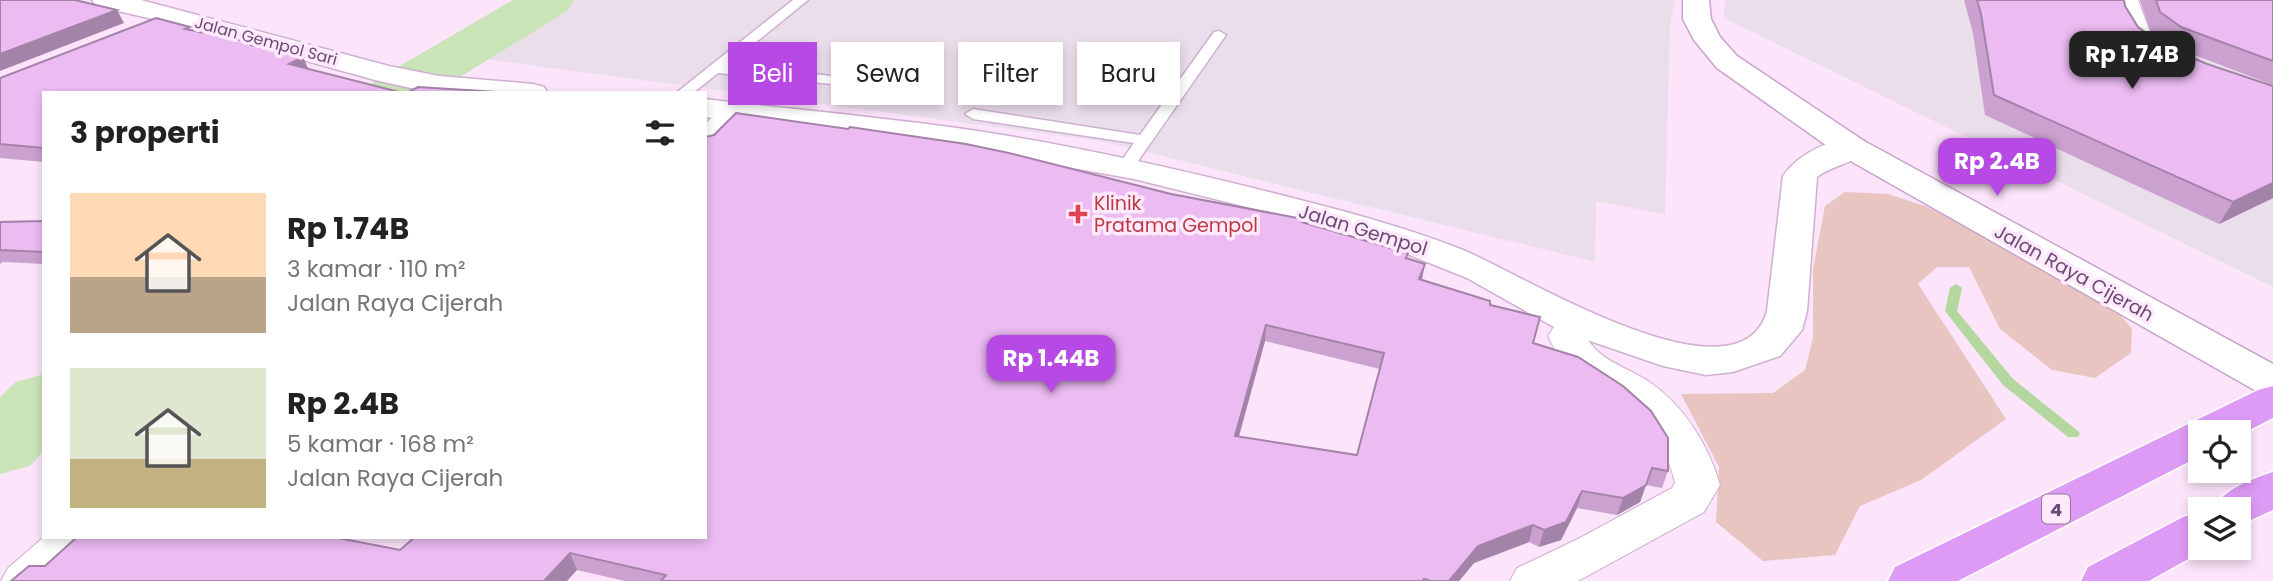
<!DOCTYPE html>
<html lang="id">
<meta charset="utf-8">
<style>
:root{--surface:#fff;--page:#f2f2f2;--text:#222;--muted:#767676;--accent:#b74ae5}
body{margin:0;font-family:Poppins,sans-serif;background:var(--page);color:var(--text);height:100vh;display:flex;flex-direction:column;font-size:26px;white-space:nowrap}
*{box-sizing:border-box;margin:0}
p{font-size:23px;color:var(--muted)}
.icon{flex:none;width:38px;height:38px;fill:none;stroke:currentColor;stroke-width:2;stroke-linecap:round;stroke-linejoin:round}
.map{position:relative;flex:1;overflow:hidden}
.panel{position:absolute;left:42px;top:91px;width:665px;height:448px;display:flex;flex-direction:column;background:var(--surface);border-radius:0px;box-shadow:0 4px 10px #0003}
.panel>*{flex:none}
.top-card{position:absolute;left:728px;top:42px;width:665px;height:63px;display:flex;gap:14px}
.buttons{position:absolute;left:2188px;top:420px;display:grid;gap:14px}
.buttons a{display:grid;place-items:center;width:63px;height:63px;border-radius:0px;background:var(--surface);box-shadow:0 4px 10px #0003;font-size:35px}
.price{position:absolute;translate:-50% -60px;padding:0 16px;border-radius:14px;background:var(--accent);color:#fff;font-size:23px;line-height:46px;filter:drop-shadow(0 2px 4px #0008)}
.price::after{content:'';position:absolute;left:50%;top:42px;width:21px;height:16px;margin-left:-10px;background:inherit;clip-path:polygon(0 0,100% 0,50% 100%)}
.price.selected{background:#222;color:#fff}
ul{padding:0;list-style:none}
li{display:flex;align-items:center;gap:21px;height:175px;padding:0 28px}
li span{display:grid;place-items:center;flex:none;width:196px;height:140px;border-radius:0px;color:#555}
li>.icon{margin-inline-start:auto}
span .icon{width:84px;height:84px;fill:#fffc;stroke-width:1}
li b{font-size:30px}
h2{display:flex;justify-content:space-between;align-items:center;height:84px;padding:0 28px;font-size:30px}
.tag{padding:0 24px;border-radius:0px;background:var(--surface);box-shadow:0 4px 10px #0003;font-size:24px;line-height:63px}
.tag.selected{background:var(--accent);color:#fff}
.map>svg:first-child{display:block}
</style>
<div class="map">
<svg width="2273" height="581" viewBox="0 0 2273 581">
<rect width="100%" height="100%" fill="#fce4fa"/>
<!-- industrial -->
<path fill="#ebdeeb" d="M 554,0 L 1675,0 L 1670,24 L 1665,214 L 1596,201 L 1595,262 L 1101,141 L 468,57 Z
M 1725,0 L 2273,0 L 2273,287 L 1724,18 Z"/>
<!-- green -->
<path fill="#e9c5c2" d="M 1845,192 L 1888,194 L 1925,206 L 1961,223 L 2119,313 L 2132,329 L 2131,353 L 2095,378 L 2052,370 L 2000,329 L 1969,267 L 1937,267 L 1918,284 L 2006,419 L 1921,480 L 1860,506 L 1835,555 L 1763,561 L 1716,522 L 1719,467 L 1681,394 L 1773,393 L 1805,370 L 1813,338 L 1813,269 L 1825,206 Z"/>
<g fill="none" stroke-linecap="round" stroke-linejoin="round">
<!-- stream -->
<path fill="#b3d79f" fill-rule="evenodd" d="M 1956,284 L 1962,288 L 1957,311 L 2013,379 L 2078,431 L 2080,434 L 2078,437 L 2068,437 L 2003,385 L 1945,311 L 1950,288 Z"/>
<!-- river -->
<path fill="#c9e5b8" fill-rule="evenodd" d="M 513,0 L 574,0 L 567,11 L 434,93 L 366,93 L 374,81 Z
M 44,374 L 44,451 L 30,466 L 0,474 L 0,397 L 16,382 Z"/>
<defs>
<path id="service" d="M 793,0 L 808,0 L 728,65 L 869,80 L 877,85 L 874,88 L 718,73 L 693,93 L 676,93 Z
M 1219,31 L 1226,35 L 1131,171 L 1119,171 L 1117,167 L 1134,143 L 973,119 L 965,114 L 973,109 L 1140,135 L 1214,32 Z"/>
<path id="minor" d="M 2112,0 L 2138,0 L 2150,32 L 2169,51 L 2165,57 C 2132,65 2119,25 2112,0 Z
M 738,101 L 749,104 L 753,110 L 716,148 L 705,150 L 705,124 L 727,104 Z
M 1575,310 L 1588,314 L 1594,322 L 1586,336 C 1598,361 1630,368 1651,383 C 1684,406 1709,446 1720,485 L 1704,512 L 1578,581 L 1510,581 L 1517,568 L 1578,539 L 1672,488 L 1675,483 C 1668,450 1647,419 1619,400 C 1590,380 1562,370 1548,336 L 1562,314 Z
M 44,537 L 99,537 L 92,549 L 57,581 L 1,581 L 8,568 Z"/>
<path id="tertiary" d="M 92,0 L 141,0 L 389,66 L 439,76 L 533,84 L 544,87 L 548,93 L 433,93 L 375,80 L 166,22 L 96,6 Z
M 705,99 C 798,110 892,118 984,132 C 1075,146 1164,166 1253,188 C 1324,206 1395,223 1463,250 C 1518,272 1739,411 1767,311 L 1783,176 C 1799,153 1836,134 1864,141 L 1868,148 C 1858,163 1832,165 1817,177 L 1807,311 L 1802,330 L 1780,356 L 1733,372 L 1706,375 L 1663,366 L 1561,331 L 1467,278 L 1387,246 L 1275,214 L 1134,179 L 984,152 L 705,117 Z"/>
<path id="secondary" d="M 1683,0 L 1709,0 L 1711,19 L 1720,37 L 1737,56 L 1864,141 L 2273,364 L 2273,396 L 2258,392 L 1840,155 L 1717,68 L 1694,40 L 1683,19 Z"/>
<path id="motorway" d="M 2273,386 L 2273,418 L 2238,436 L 2238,432 L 2200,432 L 2200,456 L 1958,581 L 1888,581 L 1895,567 L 2258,390 Z
M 2273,472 L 2273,510 L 2238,526 L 2238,509 L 2213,509 C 2224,489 2251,479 2273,472 Z
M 2200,512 L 2200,548 L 2208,548 L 2149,581 L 2081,581 L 2088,567 L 2183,517 Z"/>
</defs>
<!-- service casing -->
<use href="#service" stroke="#cfafd2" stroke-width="3"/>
<!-- minor casing -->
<use href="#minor" stroke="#cfafd2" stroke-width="2"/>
<!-- tertiary casing -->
<use href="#tertiary" stroke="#cfafd2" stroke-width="3"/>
<!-- secondary casing -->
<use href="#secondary" stroke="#c8a3cb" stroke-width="3"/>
<!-- motorway casing -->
<use href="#motorway" stroke="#fff" stroke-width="3"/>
<!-- service -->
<use href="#service" fill="#fff" fill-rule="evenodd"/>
<!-- minor -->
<use href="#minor" fill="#fff" fill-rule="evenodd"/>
<!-- tertiary -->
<use href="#tertiary" fill="#fff" fill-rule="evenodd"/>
<!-- secondary -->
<use href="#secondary" fill="#fff" fill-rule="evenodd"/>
<!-- motorway -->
<use href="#motorway" fill="#de9bf6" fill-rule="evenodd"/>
</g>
<!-- wall -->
<path fill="#caa1cf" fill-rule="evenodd" d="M 1964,0 L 2124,0 L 2125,6 L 2138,27 L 2273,198 L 2219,224 L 1985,115 L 1973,33 Z
M 2140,0 L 2273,0 L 2273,85 L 2171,46 L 2150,30 Z
M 192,30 L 250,42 L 251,45 L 303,57 L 308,69 L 44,93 L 44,162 L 0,158 L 0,78 Z
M 1171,194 L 1303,222 L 1407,258 L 1422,280 L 1490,305 L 1533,343 L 1668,471 L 1662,488 L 1646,485 L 1640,502 L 1617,515 L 1577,508 L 1561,540 L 1539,547 L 1529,542 L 1474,563 L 1459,581 L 625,581 L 577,570 L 45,566 L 77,537 L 340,537 L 339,538 L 400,550 ZM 1265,341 L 1380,369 L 1357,455 L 1239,437 Z
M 44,221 L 44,264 L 3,262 L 0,264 L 0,222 Z"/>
<!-- shaded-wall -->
<path fill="#a483a9" d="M 117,10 L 124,23 L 0,71 L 0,54 Z
M 303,57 L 309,71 L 289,64 Z
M 2273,183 L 2273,198 L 2219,224 L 2233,202 Z
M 1425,264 L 1422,279 L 1416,295 L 1419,279 Z
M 1266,325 L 1265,341 L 1234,453 L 1235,436 Z
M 1646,485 L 1640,502 L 1617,515 L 1623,498 Z
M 1582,491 L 1577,508 L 1561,540 L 1539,547 L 1544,530 Z
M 1533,525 L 1529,542 L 1474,563 L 1459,581 L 1449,581 L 1478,546 Z
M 570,553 L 577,570 L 567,581 L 544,581 Z"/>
<!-- building -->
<path fill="#ebbbf1" stroke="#a483a9" stroke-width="2" fill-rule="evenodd" d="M 0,0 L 75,0 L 117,10 L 0,54 Z
M 1977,0 L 2124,0 L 2125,6 L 2138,27 L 2165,46 L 2207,64 L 2273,86 L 2273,183 L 2233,202 L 1994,95 L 1981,14 Z
M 2156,0 L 2273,0 L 2273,61 L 2181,27 L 2160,12 Z
M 156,18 L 190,27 L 185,29 L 250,42 L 246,44 L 303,57 L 289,64 L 403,93 L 44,93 L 44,148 L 0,144 L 0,78 Z
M 418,87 L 514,93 L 407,93 Z
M 736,113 L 848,129 L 850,127 L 966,144 L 1009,153 L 1171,194 L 1303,219 L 1302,222 L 1408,253 L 1406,258 L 1425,264 L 1419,279 L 1490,301 L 1490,305 L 1540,317 L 1533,343 L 1578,357 L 1623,386 L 1651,411 L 1668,438 L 1668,471 L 1652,468 L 1646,485 L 1623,498 L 1582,491 L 1566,522 L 1544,530 L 1533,525 L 1478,546 L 1449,581 L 1431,581 L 1424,579 L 1423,581 L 661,581 L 666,575 L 570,553 L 544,581 L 11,581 L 29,566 L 45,566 L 77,537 L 333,537 L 400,550 L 415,537 L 705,537 L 705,137 L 714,135 ZM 1266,325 L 1384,353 L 1357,455 L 1235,436 Z
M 44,221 L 44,252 L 0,250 L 0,222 Z"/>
<!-- markers -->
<path fill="#e0444e" stroke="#ffeafd" stroke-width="2.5" d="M1074.5 203.5h7v7h7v7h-7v7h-7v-7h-7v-7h7z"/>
<g text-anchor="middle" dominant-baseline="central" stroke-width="7" stroke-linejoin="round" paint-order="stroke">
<!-- far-street labels -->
<g font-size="16" fill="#6d4a74" stroke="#ffeafd">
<text transform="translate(266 41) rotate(15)">Jalan Gempol Sari</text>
</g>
<!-- shield labels -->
<rect fill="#ffeafd" stroke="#997a9d" stroke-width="2" x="2042" y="494.5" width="28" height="29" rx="5"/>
<g font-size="18" font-weight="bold" fill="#6d4a74">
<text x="2056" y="509">4</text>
</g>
<!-- health labels -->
<g font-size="19" fill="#be3a42" stroke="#ffeafd" text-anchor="start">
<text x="1094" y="203">Klinik<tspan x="1094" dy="22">Pratama Gempol</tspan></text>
</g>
<!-- street labels -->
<g font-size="19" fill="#6d4a74" stroke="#ffeafd">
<text transform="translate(1363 230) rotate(17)">Jalan Gempol</text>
<text transform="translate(2074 273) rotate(29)">Jalan Raya Cijerah</text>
</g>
</g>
</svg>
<div class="buttons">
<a><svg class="icon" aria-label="locate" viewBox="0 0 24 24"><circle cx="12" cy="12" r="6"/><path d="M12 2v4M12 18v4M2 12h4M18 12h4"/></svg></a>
<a><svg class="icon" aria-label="layers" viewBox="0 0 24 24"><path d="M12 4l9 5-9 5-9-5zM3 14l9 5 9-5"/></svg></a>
</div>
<b class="price selected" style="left:2132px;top:91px">Rp 1.74B</b>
<b class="price" style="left:1997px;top:198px">Rp 2.4B</b>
<b class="price" style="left:1051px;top:395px">Rp 1.44B</b>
<div class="top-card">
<a class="tag selected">Beli</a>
<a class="tag">Sewa</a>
<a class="tag">Filter</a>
<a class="tag">Baru</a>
</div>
<section class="panel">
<h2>3 properti<svg class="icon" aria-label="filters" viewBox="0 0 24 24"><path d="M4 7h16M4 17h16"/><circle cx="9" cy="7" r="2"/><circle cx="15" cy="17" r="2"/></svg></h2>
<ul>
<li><span style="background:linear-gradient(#ffd9b3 60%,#b9a48a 0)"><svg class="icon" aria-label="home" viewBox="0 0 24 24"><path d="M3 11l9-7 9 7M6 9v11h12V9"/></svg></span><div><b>Rp 1.74B</b><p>3 kamar · 110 m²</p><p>Jalan Raya Cijerah</p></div></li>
<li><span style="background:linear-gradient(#dfe7d0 65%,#c2b280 0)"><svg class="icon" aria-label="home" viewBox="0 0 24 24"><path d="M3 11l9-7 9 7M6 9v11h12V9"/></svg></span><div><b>Rp 2.4B</b><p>5 kamar · 168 m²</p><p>Jalan Raya Cijerah</p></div></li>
</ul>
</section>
</div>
